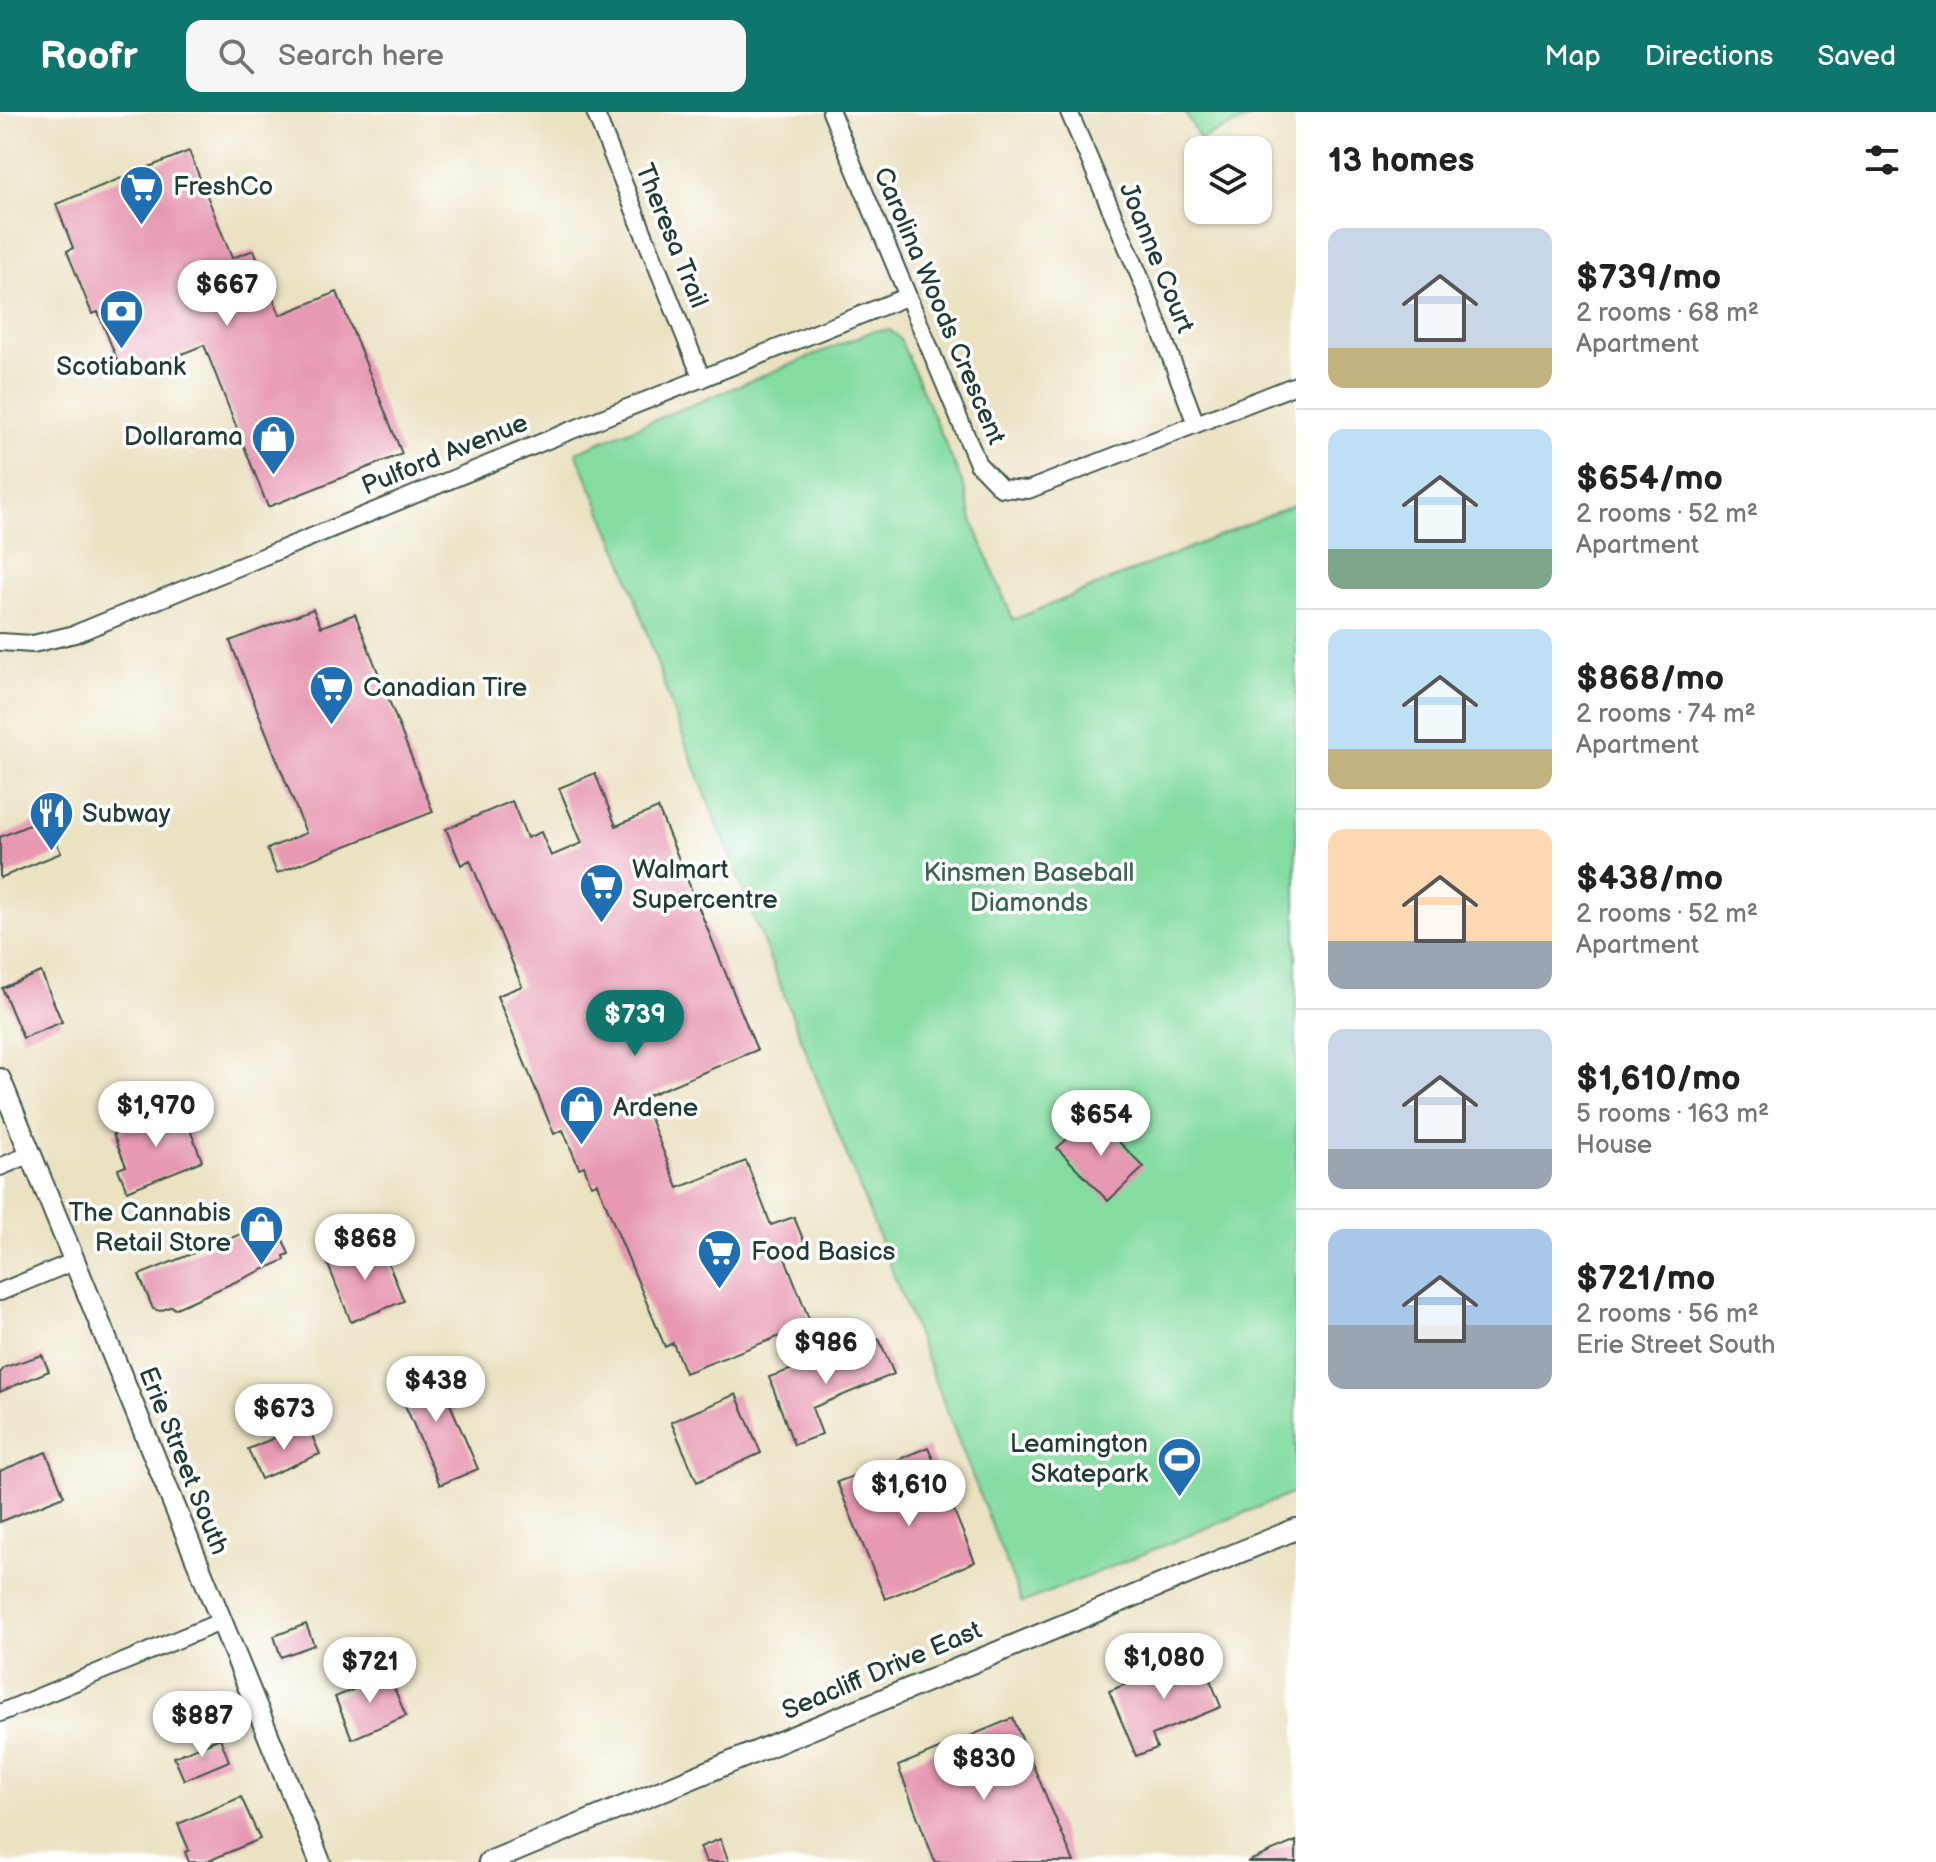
<!DOCTYPE html>
<meta charset="utf-8">
<style>
:root{--surface:#fff;--page:#f6f6f6;--text:#222;--muted:#767676;--line:#e0e0e0;--accent:#0f766e}
body{margin:0;font-family:"Balsamiq Sans",sans-serif;background:var(--page);color:var(--text);height:100vh;display:flex;flex-direction:column;font-size:30px;white-space:nowrap}
*{box-sizing:border-box;margin:0}
p{font-size:26px;color:var(--muted)}
.icon{flex:none;width:44px;height:44px;fill:none;stroke:currentColor;stroke-width:2;stroke-linecap:round;stroke-linejoin:round}
.map{position:relative;flex:1;overflow:hidden}
.panel{display:flex;flex-direction:column;background:var(--surface);width:640px}
.panel>*{flex:none}
.fabs{position:absolute;left:1184px;top:24px;display:grid;gap:16px}
.fabs a{display:grid;place-items:center;width:88px;height:88px;border-radius:16px;background:var(--surface);box-shadow:0 2px 6px #0004;font-size:40px}
.price{position:absolute;translate:-50% -68px;padding:0 18px;border-radius:28px;background:#fff;color:#222;font-size:26px;line-height:52px;filter:drop-shadow(0 2px 4px #0008)}
.price::after{content:'';position:absolute;left:50%;top:48px;width:24px;height:18px;margin-left:-12px;background:inherit;clip-path:polygon(0 0,100% 0,50% 100%)}
.price.on{background:var(--accent);color:#fff}
ul{padding:0;list-style:none}
li{display:flex;align-items:center;gap:24px;height:200px;padding:0 32px}
li+li{border-top:2px solid var(--line)}
li span{display:grid;place-items:center;flex:none;width:224px;height:160px;border-radius:16px;color:#555}
li>.icon{margin-inline-start:auto}
span .icon{width:96px;height:96px;fill:#fffc;stroke-width:1}
li b{font-size:34px}
h2{display:flex;justify-content:space-between;align-items:center;height:96px;padding:0 32px;font-size:34px}
header{display:flex;align-items:center;gap:48px;box-sizing:border-box;height:112px;padding:0 40px;background:var(--accent);color:#fff}
header strong{font-size:38px}
nav{display:flex;gap:44px;margin-inline-start:auto;font-size:28px}
.search{width:560px;height:72px;background:var(--page);display:flex;align-items:center;gap:20px;box-sizing:border-box;padding:0 28px;border-radius:16px;color:var(--muted);font-size:30px}
main{display:flex;flex:1;min-height:0}
.map>svg:first-child{display:block}
</style>
<header>
<strong>Roofr</strong>
<div class="search"><svg class="icon" aria-label="search" viewBox="0 0 24 24"><circle cx="10" cy="10" r="6"/><path d="M15 15l6 6"/></svg>Search here</div>
<nav><a>Map</a><a>Directions</a><a>Saved</a></nav>
</header>
<main>
<div class="map">
<svg width="1296" height="1750" viewBox="0 0 1296 1750">
<rect width="100%" height="100%" fill="#fff"/>
<filter id="ink" filterUnits="userSpaceOnUse"><feTurbulence type="fractalNoise" baseFrequency=".0125" numOctaves="2"/><feDisplacementMap in="SourceGraphic" scale="16" xChannelSelector="R" yChannelSelector="G"/><feConvolveMatrix kernelMatrix="1 2 1 2 8 2 1 2 1" color-interpolation-filters="sRGB"/></filter>
<filter id="wash" filterUnits="userSpaceOnUse"><feTurbulence type="fractalNoise" baseFrequency=".006" numOctaves="4" result="noise"/><feDisplacementMap in="SourceGraphic" scale="32" xChannelSelector="R" yChannelSelector="G"/><feGaussianBlur stdDeviation="1.8" result="paint"/><feColorMatrix in="noise" values="0 0 0 0 0 0 0 0 0 0 0 0 0 0 0 0 0 1.4 0 .05"/><feComposite in="paint" operator="in"/></filter>
<g filter="url(#wash)">
<rect width="100%" height="100%" fill="#ebe2c2"/>
<!-- green -->
<path fill="#84dca1" stroke="#528c6a" stroke-width="2" d="M 1185,0 L 1264,0 L 1200,27 Z
M 890,218 L 900,227 L 965,377 L 972,408 L 1013,508 L 1296,392 L 1296,1380 L 1022,1491 L 673,599 L 623,449 L 576,340 L 873,219 Z"/>
<g id="blocks">
<!-- building -->
<path fill="#e799b2" d="M 189,39 L 232,146 L 254,138 L 280,203 L 337,180 L 402,342 L 268,395 L 204,233 L 124,265 L 98,200 L 92,202 L 67,139 L 73,136 L 56,92 Z
M 313,497 L 321,515 L 355,502 L 433,700 L 277,761 L 267,737 L 306,721 L 230,529 Z
M 595,661 L 616,714 L 658,696 L 757,938 L 642,986 L 678,1076 L 746,1049 L 771,1113 L 794,1105 L 807,1137 L 785,1146 L 811,1212 L 685,1261 L 673,1231 L 665,1235 L 597,1071 L 591,1073 L 584,1054 L 579,1056 L 563,1018 L 554,1022 L 497,884 L 522,874 L 470,748 L 461,753 L 446,717 L 512,689 L 527,726 L 541,720 L 551,744 L 582,731 L 559,676 Z
M 46,706 L 61,741 L 0,766 L 0,725 Z
M 41,860 L 62,910 L 23,926 L 2,876 Z
M 181,994 L 202,1049 L 127,1079 L 118,1057 L 126,1054 L 113,1022 Z
M 1093,1004 L 1144,1055 L 1108,1089 L 1057,1036 Z
M 263,1113 L 280,1121 L 289,1142 L 284,1144 L 285,1148 L 174,1197 L 172,1194 L 160,1199 L 153,1197 L 139,1163 Z
M 379,1129 L 404,1189 L 351,1210 L 327,1150 Z
M 879,1227 L 894,1262 L 812,1296 L 822,1322 L 794,1333 L 769,1265 L 798,1255 L 799,1260 Z
M 42,1243 L 49,1259 L 0,1280 L 0,1261 L 5,1255 Z
M 426,1254 L 435,1257 L 478,1357 L 440,1373 L 394,1268 Z
M 736,1282 L 761,1341 L 697,1370 L 671,1310 Z
M 307,1312 L 320,1342 L 261,1367 L 248,1337 Z
M 928,1335 L 975,1450 L 885,1487 L 837,1370 L 856,1363 L 865,1384 L 871,1382 L 874,1389 L 908,1375 L 897,1348 Z
M 46,1340 L 64,1384 L 0,1410 L 0,1359 Z
M 306,1512 L 314,1533 L 281,1545 L 274,1524 Z
M 1200,1542 L 1221,1595 L 1152,1623 L 1157,1636 L 1136,1644 L 1109,1579 Z
M 373,1554 L 379,1568 L 389,1564 L 406,1604 L 352,1627 L 335,1585 L 365,1573 L 359,1560 Z
M 1013,1606 L 1074,1750 L 935,1750 L 898,1654 Z
M 220,1626 L 229,1649 L 184,1668 L 174,1645 Z
M 241,1685 L 260,1727 L 206,1750 L 189,1750 L 185,1740 L 189,1738 L 178,1712 Z
M 720,1727 L 729,1750 L 706,1750 L 700,1735 Z
M 1296,1729 L 1296,1750 L 1247,1750 Z"/>
</g>
</g>
<g filter="url(#ink)">
<use href="#blocks" fill-opacity="0" stroke="#3e5649" stroke-width="2"/>
<g fill="none" stroke-linecap="round" stroke-linejoin="round">
<defs>
<path id="minor" d="M 595,0 L 702,267
M 831,0 L 978,352 L 1001,376 L 1028,378 L 1296,273
M 1069,0 L 1143,172 L 1196,312
M 0,530 L 33,532 L 75,522 L 567,320 L 906,185
M 0,1055 L 31,1042
M 0,1180 L 75,1149
M 0,1601 L 220,1510"/>
<path id="major" d="M 0,967 L 320,1750
M 489,1750 L 1296,1417"/>
</defs>
<!-- minor casing -->
<use href="#minor" stroke="#3e5649" stroke-width="20"/>
<!-- major casing -->
<use href="#major" stroke="#3e5649" stroke-width="24"/>
<!-- minor -->
<use href="#minor" stroke="#fff" stroke-width="16"/>
<!-- major -->
<use href="#major" stroke="#fff" stroke-width="20"/>
</g>
</g>
<!-- icons -->
<defs>
<symbol id="supermarket-pin" viewBox="-11 -11 22 30"><path d="M0 17L-7.5 6A9.5 9.5 0 1 1 7.5 6Z" fill="#1f6fb2" stroke="#fff"/><path d="M-6-5.5h2.5l.6 2H6L4.5 2H-2.5L-4.4-4H-6ZM-1.5 3.2a1.3 1.3 0 1 0 .1 0ZM3 3.2a1.3 1.3 0 1 0 .1 0Z" fill="#fff"/></symbol>
<symbol id="bank-pin" viewBox="-11 -11 22 30"><path d="M0 17L-7.5 6A9.5 9.5 0 1 1 7.5 6Z" fill="#1f6fb2" stroke="#fff"/><path d="M-6-4H6V4H-6ZM0-2.3a2.3 2.3 0 1 0 0 4.6a2.3 2.3 0 1 0 0-4.6Z" fill="#fff"/></symbol>
<symbol id="shop-pin" viewBox="-11 -11 22 30"><path d="M0 17L-7.5 6A9.5 9.5 0 1 1 7.5 6Z" fill="#1f6fb2" stroke="#fff"/><path d="M-5-2.5h2.3a2.7 3.5 0 0 1 5.4 0H5L5.5 6h-11ZM-1.5-2.5h3a1.5 2.3 0 0 0-3 0Z" fill="#fff"/></symbol>
<symbol id="restaurant-pin" viewBox="-11 -11 22 30"><path d="M0 17L-7.5 6A9.5 9.5 0 1 1 7.5 6Z" fill="#1f6fb2" stroke="#fff"/><path d="M-5-6h1v4h1v-4h1v4h1v-4h1v5L-1.5 .5V6h-2V.5L-5-1ZM5-6V6H3V1.5H1.5Q1.5-4 5-6Z" fill="#fff"/></symbol>
<symbol id="stadium-pin" viewBox="-11 -11 22 30"><path d="M0 17L-7.5 6A9.5 9.5 0 1 1 7.5 6Z" fill="#1f6fb2" stroke="#fff"/><path d="M0-5a6.5 5 0 1 0 0 10a6.5 5 0 1 0 0-10ZM-3.5-1.8h7v3.6h-7Z" fill="#fff"/></symbol>
</defs>
<g fill-rule="evenodd">
<use href="#supermarket-pin" x="116" y="50" width="51" height="69"/>
<use href="#bank-pin" x="96" y="174" width="51" height="69"/>
<use href="#shop-pin" x="248" y="300" width="51" height="69"/>
<use href="#supermarket-pin" x="306" y="550" width="51" height="69"/>
<use href="#restaurant-pin" x="26" y="676" width="51" height="69"/>
<use href="#supermarket-pin" x="576" y="748" width="51" height="69"/>
<use href="#shop-pin" x="556" y="970" width="51" height="69"/>
<use href="#shop-pin" x="236" y="1090" width="51" height="69"/>
<use href="#supermarket-pin" x="694" y="1114" width="51" height="69"/>
<use href="#stadium-pin" x="1154" y="1322" width="51" height="69"/>
</g>
<g text-anchor="middle" dominant-baseline="central" stroke-width="7" stroke-linejoin="round" paint-order="stroke">
<!-- poi labels -->
<g font-size="26" fill="#1f3d34" stroke="#fff" text-anchor="start">
<text x="173" y="75">FreshCo</text>
<text x="121" y="255" text-anchor="middle">Scotiabank</text>
<text x="243" y="325" text-anchor="end">Dollarama</text>
<text x="363" y="576">Canadian Tire</text>
<text x="82" y="702">Subway</text>
<text x="632" y="758">Walmart<tspan x="632" dy="30">Supercentre</tspan></text>
<text x="613" y="996">Ardene</text>
<text x="231" y="1101" text-anchor="end">The Cannabis<tspan x="231" dy="30">Retail Store</tspan></text>
<text x="751" y="1140">Food Basics</text>
<text x="1148" y="1332" text-anchor="end">Leamington<tspan x="1148" dy="30">Skatepark</tspan></text>
</g>
<!-- street labels -->
<g font-size="26" fill="#1f3d34" stroke="#fff">
<text transform="translate(671 124) rotate(68)">Theresa Trail</text>
<text transform="translate(1156 146) rotate(68)">Joanne Court</text>
<text transform="translate(939 194) rotate(67)">Carolina Woods Crescent</text>
<text transform="translate(445 343) rotate(-22)">Pulford Avenue</text>
<text transform="translate(183 1349) rotate(68)">Erie Street South</text>
<text transform="translate(882 1559) rotate(-23)">Seacliff Drive East</text>
</g>
<!-- park labels -->
<g font-size="26" fill="#38654f" stroke="#fff">
<text x="1029" y="761">Kinsmen Baseball<tspan x="1029" dy="30">Diamonds</tspan></text>
</g>
</g>
</svg>
<div class="fabs">
<a><svg class="icon" aria-label="layers" viewBox="0 0 24 24"><path d="M12 4l9 5-9 5-9-5zM3 14l9 5 9-5"/></svg></a>
</div>
<b class="price" style="left:227px;top:216px">$667</b>
<b class="price on" style="left:635px;top:946px">$739</b>
<b class="price" style="left:156px;top:1037px">$1,970</b>
<b class="price" style="left:1101px;top:1046px">$654</b>
<b class="price" style="left:365px;top:1170px">$868</b>
<b class="price" style="left:826px;top:1274px">$986</b>
<b class="price" style="left:436px;top:1312px">$438</b>
<b class="price" style="left:284px;top:1340px">$673</b>
<b class="price" style="left:909px;top:1416px">$1,610</b>
<b class="price" style="left:1164px;top:1589px">$1,080</b>
<b class="price" style="left:370px;top:1593px">$721</b>
<b class="price" style="left:202px;top:1647px">$887</b>
<b class="price" style="left:984px;top:1690px">$830</b>
</div>
<section class="panel">
<h2>13 homes<svg class="icon" aria-label="filters" viewBox="0 0 24 24"><path d="M4 7h16M4 17h16"/><circle cx="9" cy="7" r="2"/><circle cx="15" cy="17" r="2"/></svg></h2>
<ul>
<li><span style="background:linear-gradient(#c9d6e8 75%,#c2b280 0)"><svg class="icon" aria-label="home" viewBox="0 0 24 24"><path d="M3 11l9-7 9 7M6 9v11h12V9"/></svg></span><div><b>$739/mo</b><p>2 rooms · 68 m²</p><p>Apartment</p></div></li>
<li><span style="background:linear-gradient(#bfe0f5 75%,#7fa58c 0)"><svg class="icon" aria-label="home" viewBox="0 0 24 24"><path d="M3 11l9-7 9 7M6 9v11h12V9"/></svg></span><div><b>$654/mo</b><p>2 rooms · 52 m²</p><p>Apartment</p></div></li>
<li><span style="background:linear-gradient(#bfe0f5 75%,#c2b280 0)"><svg class="icon" aria-label="home" viewBox="0 0 24 24"><path d="M3 11l9-7 9 7M6 9v11h12V9"/></svg></span><div><b>$868/mo</b><p>2 rooms · 74 m²</p><p>Apartment</p></div></li>
<li><span style="background:linear-gradient(#ffd9b3 70%,#9aa5b1 0)"><svg class="icon" aria-label="home" viewBox="0 0 24 24"><path d="M3 11l9-7 9 7M6 9v11h12V9"/></svg></span><div><b>$438/mo</b><p>2 rooms · 52 m²</p><p>Apartment</p></div></li>
<li><span style="background:linear-gradient(#c9d6e8 75%,#9aa5b1 0)"><svg class="icon" aria-label="home" viewBox="0 0 24 24"><path d="M3 11l9-7 9 7M6 9v11h12V9"/></svg></span><div><b>$1,610/mo</b><p>5 rooms · 163 m²</p><p>House</p></div></li>
<li><span style="background:linear-gradient(#a9c7e8 60%,#9aa5b1 0)"><svg class="icon" aria-label="home" viewBox="0 0 24 24"><path d="M3 11l9-7 9 7M6 9v11h12V9"/></svg></span><div><b>$721/mo</b><p>2 rooms · 56 m²</p><p>Erie Street South</p></div></li>
</ul>
</section>
</main>
